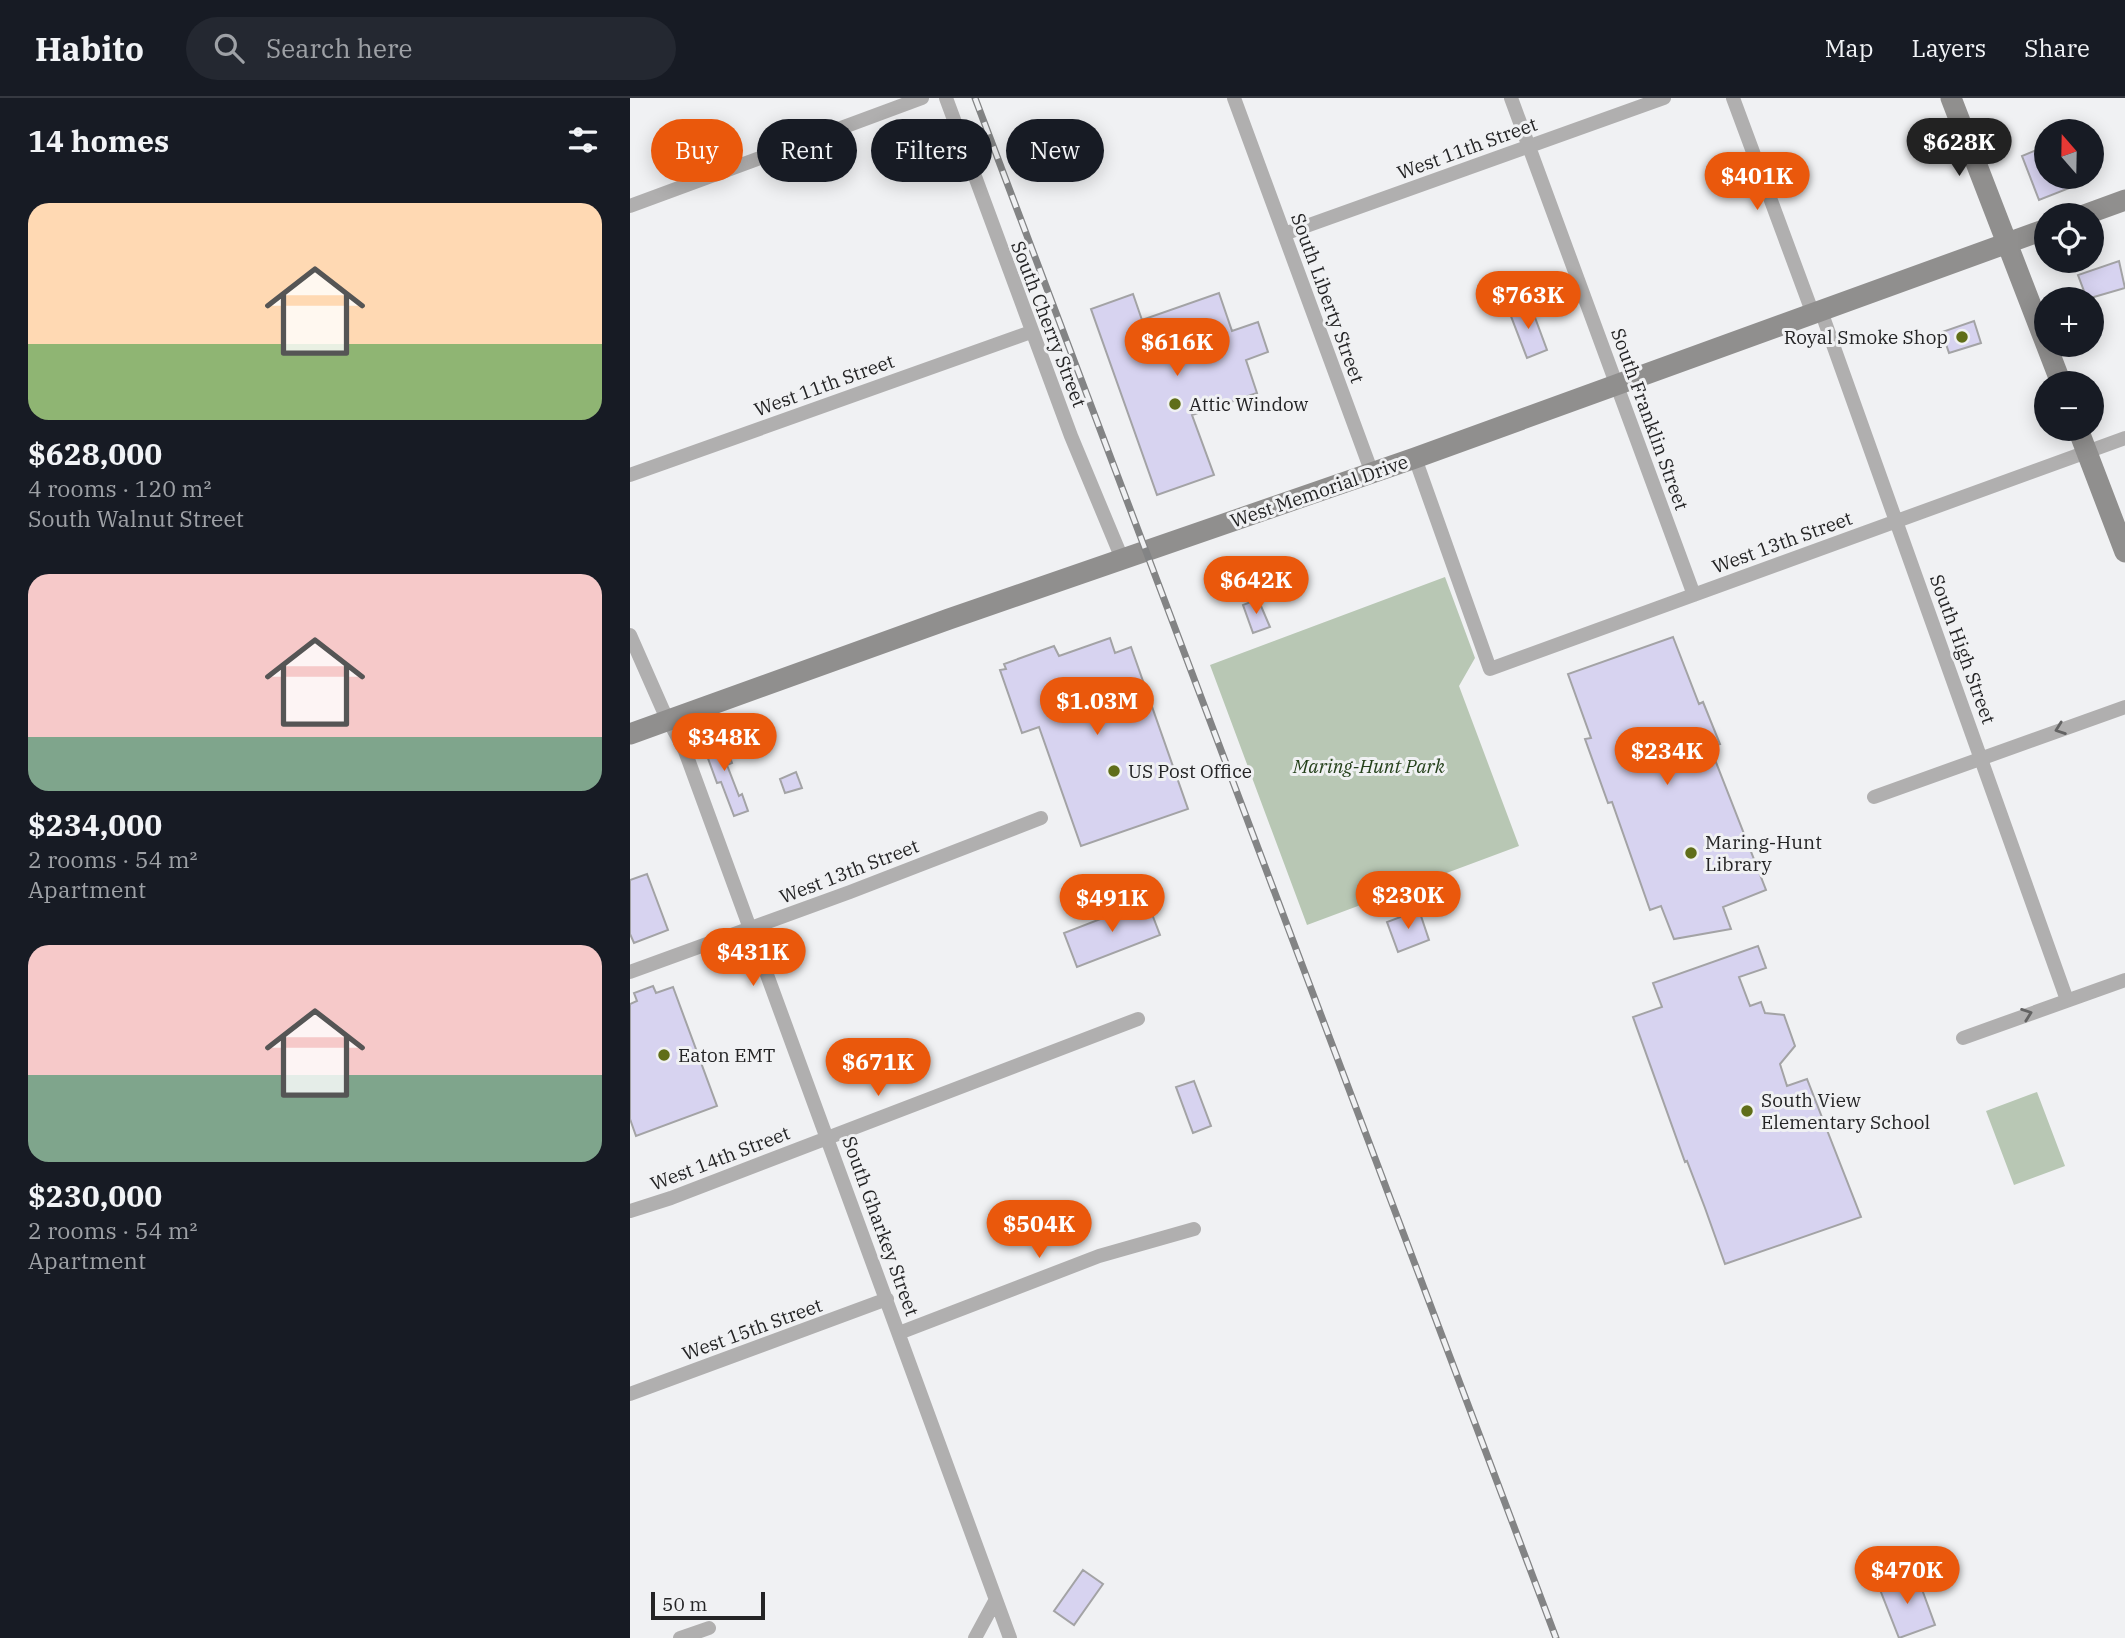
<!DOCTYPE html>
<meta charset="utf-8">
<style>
:root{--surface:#171b24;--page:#242831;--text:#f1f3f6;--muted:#9ea1a6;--line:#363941;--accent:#ea580c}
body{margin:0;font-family:"IBM Plex Serif",serif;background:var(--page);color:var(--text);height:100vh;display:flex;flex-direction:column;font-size:26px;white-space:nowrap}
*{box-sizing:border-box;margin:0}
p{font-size:23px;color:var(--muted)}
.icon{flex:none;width:38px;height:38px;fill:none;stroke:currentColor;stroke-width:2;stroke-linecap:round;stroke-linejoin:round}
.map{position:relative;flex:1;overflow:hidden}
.sheet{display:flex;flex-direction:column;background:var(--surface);width:630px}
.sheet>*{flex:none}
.banner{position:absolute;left:21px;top:21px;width:665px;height:63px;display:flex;gap:14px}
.needle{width:46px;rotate:340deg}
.tools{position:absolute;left:1404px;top:21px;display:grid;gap:14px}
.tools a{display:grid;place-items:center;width:70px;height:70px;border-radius:50%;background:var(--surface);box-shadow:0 4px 18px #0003;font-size:35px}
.scale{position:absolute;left:21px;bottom:18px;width:114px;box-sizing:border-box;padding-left:7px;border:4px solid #242425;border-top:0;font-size:19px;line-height:24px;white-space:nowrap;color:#242425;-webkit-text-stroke:5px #f0f1f3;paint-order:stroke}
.price{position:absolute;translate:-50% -60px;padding:0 16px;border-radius:24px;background:var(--accent);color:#fff;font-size:23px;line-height:46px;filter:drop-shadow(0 2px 4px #0008)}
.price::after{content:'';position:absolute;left:50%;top:42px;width:21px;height:16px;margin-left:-10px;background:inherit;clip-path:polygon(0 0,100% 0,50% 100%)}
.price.current{background:#222;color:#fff}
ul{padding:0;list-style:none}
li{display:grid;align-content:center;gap:14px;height:371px;padding:0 28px}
li span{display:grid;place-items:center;height:217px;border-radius:21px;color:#555}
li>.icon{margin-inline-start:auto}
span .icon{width:126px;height:126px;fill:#fffc;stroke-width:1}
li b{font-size:30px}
h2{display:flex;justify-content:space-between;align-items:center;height:84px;padding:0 28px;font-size:30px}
.pill{padding:0 24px;border-radius:32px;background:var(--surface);box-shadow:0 4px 18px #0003;font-size:24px;line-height:63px}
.pill.current{background:var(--accent);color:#fff}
header{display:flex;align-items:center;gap:42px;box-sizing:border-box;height:98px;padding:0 35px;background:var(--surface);border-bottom:2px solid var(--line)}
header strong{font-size:33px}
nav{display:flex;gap:38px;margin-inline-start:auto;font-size:24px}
.search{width:490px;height:63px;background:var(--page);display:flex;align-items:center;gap:18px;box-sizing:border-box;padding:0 24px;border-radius:38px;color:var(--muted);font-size:26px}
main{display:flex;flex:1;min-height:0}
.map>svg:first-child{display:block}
</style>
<header>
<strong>Habito</strong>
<div class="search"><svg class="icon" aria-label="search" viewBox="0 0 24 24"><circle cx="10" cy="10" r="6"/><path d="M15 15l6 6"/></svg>Search here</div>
<nav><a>Map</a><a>Layers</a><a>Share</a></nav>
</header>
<main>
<section class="sheet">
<h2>14 homes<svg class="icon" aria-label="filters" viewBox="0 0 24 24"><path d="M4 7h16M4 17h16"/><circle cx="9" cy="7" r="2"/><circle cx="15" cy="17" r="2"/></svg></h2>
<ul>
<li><span style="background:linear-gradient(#ffd9b3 65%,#8fb573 0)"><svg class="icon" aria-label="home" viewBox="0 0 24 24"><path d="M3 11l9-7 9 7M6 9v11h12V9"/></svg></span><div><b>$628,000</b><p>4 rooms · 120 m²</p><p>South Walnut Street</p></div></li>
<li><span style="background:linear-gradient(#f6c9c9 75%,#7fa58c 0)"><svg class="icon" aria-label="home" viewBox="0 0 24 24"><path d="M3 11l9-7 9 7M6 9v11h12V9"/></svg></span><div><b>$234,000</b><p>2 rooms · 54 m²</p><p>Apartment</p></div></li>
<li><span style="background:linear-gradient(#f6c9c9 60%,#7fa58c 0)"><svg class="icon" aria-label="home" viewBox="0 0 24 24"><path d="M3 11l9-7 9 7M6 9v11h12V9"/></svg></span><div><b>$230,000</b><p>2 rooms · 54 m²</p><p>Apartment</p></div></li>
</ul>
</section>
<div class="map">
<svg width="1495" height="1540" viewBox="0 0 1495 1540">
<rect width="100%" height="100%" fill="#f0f1f3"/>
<!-- green -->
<path fill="#b8c7b4" d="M 815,479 L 845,560 L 829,588 L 889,748 L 677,827 L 580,567 Z
M 1407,994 L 1435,1068 L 1384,1087 L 1356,1013 Z"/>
<!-- building -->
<path fill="#d7d3f0" stroke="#a3a3a5" stroke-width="2" d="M 1416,48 L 1416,79 L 1439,79 L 1442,89 L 1409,102 L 1392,58 Z
M 1489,163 L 1495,190 L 1457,201 L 1448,177 Z
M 589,195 L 602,233 L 628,224 L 638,254 L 616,262 L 627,295 L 562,317 L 584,377 L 527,397 L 461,211 L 503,196 L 512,222 Z
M 900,206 L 917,252 L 897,260 L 879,213 Z
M 1344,223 L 1351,245 L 1319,255 L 1312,234 Z
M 628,501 L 640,529 L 623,535 L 613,507 Z
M 1043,539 L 1069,606 L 1073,604 L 1090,646 L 1080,649 L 1136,792 L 1093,809 L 1101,831 L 1044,841 L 1031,808 L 1020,812 L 982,704 L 978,705 L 955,641 L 961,640 L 938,576 Z
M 480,540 L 485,555 L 501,549 L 558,711 L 451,748 L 409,629 L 392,635 L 370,572 L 376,571 L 374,566 L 424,548 L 429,558 Z
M 92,637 L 102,665 L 97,667 L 109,698 L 112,696 L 118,713 L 104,718 L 91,684 L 87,685 L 72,644 Z
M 166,674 L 172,690 L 155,695 L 150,681 Z
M 17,776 L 38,832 L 4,845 L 0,836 L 0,782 Z
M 517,803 L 530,837 L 447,869 L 434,835 Z
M 789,812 L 799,842 L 768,854 L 757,824 Z
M 1128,848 L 1136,870 L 1109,879 L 1120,908 L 1131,904 L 1135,915 L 1154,917 L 1165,948 L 1150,966 L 1157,988 L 1177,981 L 1231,1119 L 1095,1166 L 1075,1110 L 1057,1063 L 1055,1064 L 1003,919 L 1032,909 L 1023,885 Z
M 23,888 L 26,895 L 43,889 L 87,1008 L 6,1038 L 0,1021 L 0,906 L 7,903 L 4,895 Z
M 564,983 L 581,1028 L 563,1035 L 546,989 Z
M 453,1472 L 473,1486 L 444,1527 L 424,1513 Z
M 1286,1475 L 1305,1527 L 1269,1540 L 1249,1489 Z"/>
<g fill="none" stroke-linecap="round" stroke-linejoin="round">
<!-- street -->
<path stroke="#b0afaf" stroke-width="14" d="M 316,0 L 441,338 L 493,463
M 604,0 L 742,375
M 881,0 L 1064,497
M 1103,0 L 1183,216
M 0,108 L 292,0
M 654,136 L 1034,0
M 1191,213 L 1437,902
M 785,360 L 860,571 L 1495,340
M 0,377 L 401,234
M 0,537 L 33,612 L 55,653 L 380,1540
M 1244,699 L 1495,609
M 0,874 L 220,794 L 411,720
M 1333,940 L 1495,882
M 0,1113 L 41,1100 L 508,921
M 269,1235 L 469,1158 L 564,1131
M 0,1296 L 257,1201
M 50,1540 L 79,1530
M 345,1540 L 365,1503"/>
<!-- secondary -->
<path stroke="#908f8e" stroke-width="21" d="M 1321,0 L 1431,285
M 1454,117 L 1495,102
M 1448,331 L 1495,454
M 0,636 L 319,521 L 785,360 L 1416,131"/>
<defs>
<path id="rail" d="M 345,0 L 926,1540"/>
</defs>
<!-- rail casing -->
<use href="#rail" stroke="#838485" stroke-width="7"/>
<!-- rail -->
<use href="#rail" stroke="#f0f1f3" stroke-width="4.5" stroke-dasharray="13" stroke-linecap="butt"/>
</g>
<!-- one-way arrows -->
<defs><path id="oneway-chevron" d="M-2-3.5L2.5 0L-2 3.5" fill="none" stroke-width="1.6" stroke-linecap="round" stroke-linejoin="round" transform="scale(1.75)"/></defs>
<g stroke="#636363">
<use href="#oneway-chevron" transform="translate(1430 631) rotate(160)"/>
<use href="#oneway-chevron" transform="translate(1397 916) rotate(-20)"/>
</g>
<!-- markers -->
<g fill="#606e19" stroke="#f0f1f3" stroke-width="2.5">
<circle cx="1332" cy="239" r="7"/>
<circle cx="545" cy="306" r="7"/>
<circle cx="484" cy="673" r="7"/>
<circle cx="1061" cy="755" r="7"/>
<circle cx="34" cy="957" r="7"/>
<circle cx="1117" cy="1013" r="7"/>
</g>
<g text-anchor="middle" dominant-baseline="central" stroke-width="6" stroke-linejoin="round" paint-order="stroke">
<!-- street labels -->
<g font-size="19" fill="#242425" stroke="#f0f1f3">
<text transform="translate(837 50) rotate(-20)">West 11th Street</text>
<text transform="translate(698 200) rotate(70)">South Liberty Street</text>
<text transform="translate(419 226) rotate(69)">South Cherry Street</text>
<text transform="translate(194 287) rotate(-20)">West 11th Street</text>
<text transform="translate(1020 321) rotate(70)">South Franklin Street</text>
<text transform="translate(689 393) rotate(-19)">West Memorial Drive</text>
<text transform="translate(1152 444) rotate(-20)">West 13th Street</text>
<text transform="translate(1333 551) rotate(70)">South High Street</text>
<text transform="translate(219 773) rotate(-21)">West 13th Street</text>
<text transform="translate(90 1060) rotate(-21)">West 14th Street</text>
<text transform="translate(251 1128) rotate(70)">South Gharkey Street</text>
<text transform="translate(122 1231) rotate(-20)">West 15th Street</text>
</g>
<!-- poi labels -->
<g font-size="19" fill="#242425" stroke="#f0f1f3" text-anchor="start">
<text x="1318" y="239" text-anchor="end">Royal Smoke Shop</text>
<text x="559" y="306">Attic Window</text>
<text x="498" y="673">US Post Office</text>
<text x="1075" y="744">Maring-Hunt<tspan x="1075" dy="22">Library</tspan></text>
<text x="48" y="957">Eaton EMT</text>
<text x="1131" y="1002">South View<tspan x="1131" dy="22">Elementary School</tspan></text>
</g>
<!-- park labels -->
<g font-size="19" font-style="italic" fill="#24401a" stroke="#f0f1f3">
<text x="739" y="668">Maring-Hunt Park</text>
</g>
</g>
</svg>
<div class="tools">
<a><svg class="needle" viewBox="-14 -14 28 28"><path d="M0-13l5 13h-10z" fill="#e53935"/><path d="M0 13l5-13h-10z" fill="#9ea1a6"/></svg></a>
<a><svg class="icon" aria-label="locate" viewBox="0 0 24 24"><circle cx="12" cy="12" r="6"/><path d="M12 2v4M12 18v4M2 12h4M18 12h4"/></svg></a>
<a>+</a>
<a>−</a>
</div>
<div class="scale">50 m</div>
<b class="price current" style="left:1329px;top:80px">$628K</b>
<b class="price" style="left:1127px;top:114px">$401K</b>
<b class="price" style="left:898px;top:233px">$763K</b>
<b class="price" style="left:547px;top:280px">$616K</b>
<b class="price" style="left:626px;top:518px">$642K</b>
<b class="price" style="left:467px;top:639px">$1.03M</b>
<b class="price" style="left:94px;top:675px">$348K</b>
<b class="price" style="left:1037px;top:689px">$234K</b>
<b class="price" style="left:778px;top:833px">$230K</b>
<b class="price" style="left:482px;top:836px">$491K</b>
<b class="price" style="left:123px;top:890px">$431K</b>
<b class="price" style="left:248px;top:1000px">$671K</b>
<b class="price" style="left:409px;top:1162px">$504K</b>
<b class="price" style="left:1277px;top:1508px">$470K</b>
<div class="banner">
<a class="pill current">Buy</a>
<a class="pill">Rent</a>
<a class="pill">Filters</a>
<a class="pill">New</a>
</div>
</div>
</main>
